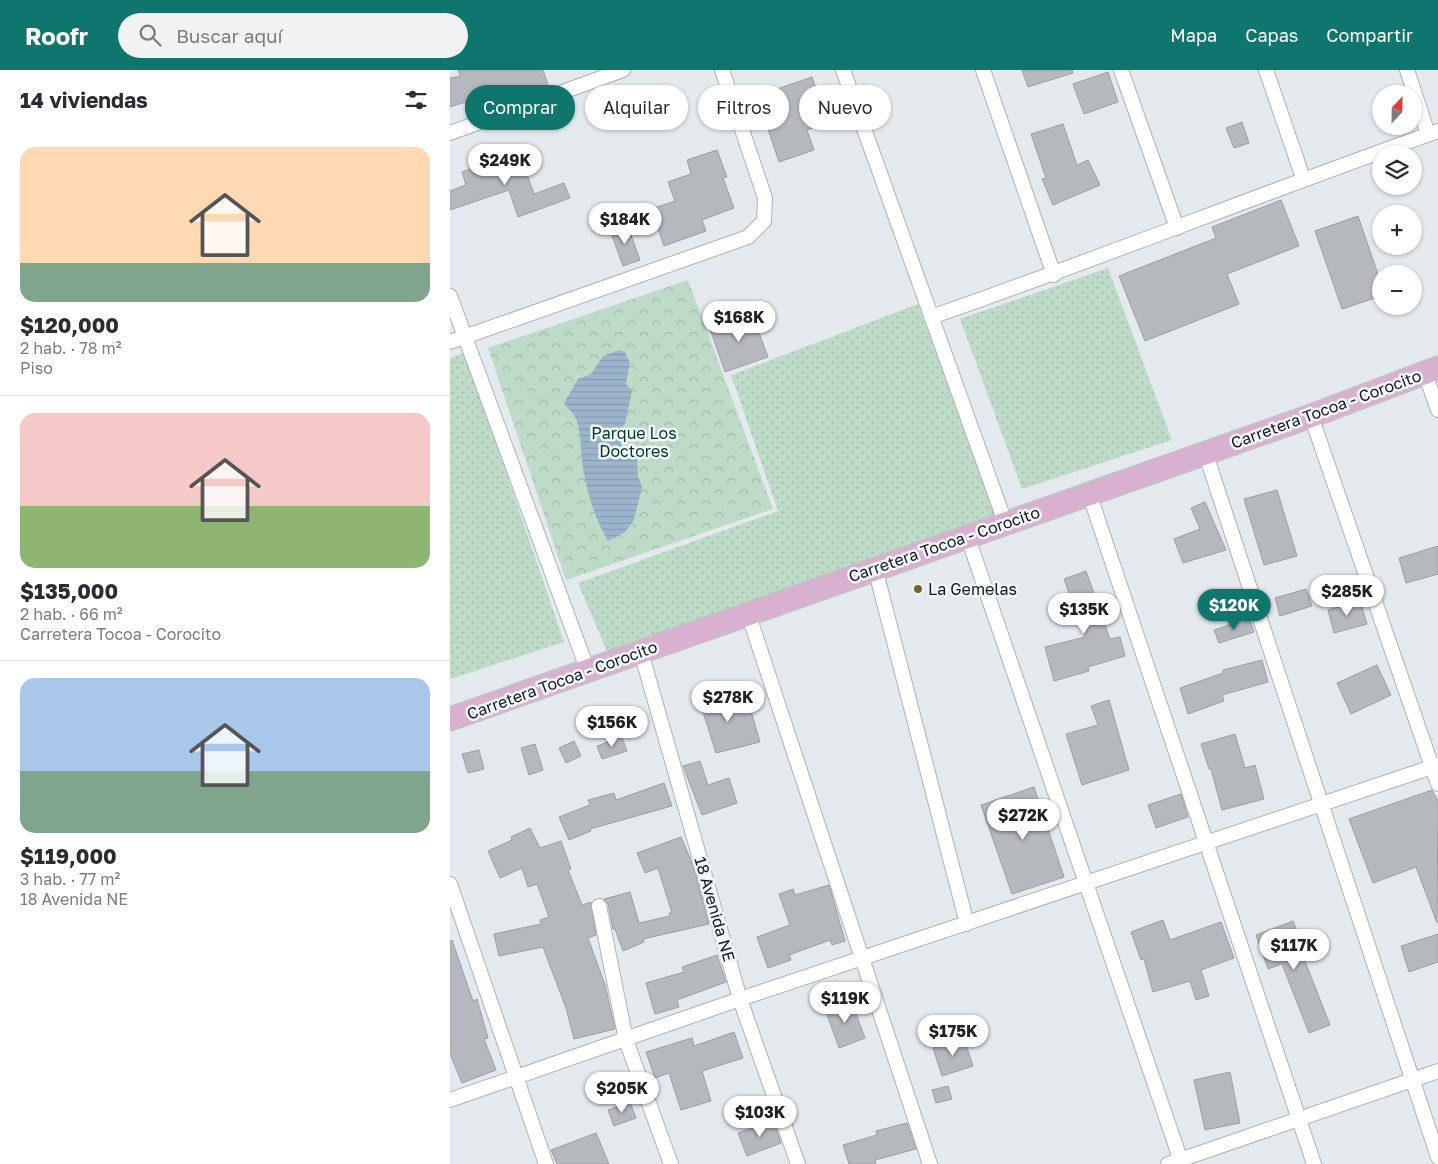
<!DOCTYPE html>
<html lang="es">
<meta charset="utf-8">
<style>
:root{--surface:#fff;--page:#f2f2f3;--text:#2b2b33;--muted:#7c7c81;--line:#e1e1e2;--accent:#0f766e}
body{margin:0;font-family:"Golos Text",sans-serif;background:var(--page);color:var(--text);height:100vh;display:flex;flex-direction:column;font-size:19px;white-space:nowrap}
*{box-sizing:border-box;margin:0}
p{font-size:16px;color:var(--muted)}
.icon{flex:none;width:28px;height:28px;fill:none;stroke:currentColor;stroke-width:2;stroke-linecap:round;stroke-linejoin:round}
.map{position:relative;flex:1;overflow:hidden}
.panel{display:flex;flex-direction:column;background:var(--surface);width:450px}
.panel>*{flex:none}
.banner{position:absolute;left:15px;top:15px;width:475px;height:45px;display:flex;gap:10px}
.needle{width:32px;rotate:22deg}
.buttons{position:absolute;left:922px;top:15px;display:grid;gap:10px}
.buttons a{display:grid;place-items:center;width:50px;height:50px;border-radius:50%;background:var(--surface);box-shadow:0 1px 4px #0004;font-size:25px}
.price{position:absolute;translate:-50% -42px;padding:0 11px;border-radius:18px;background:#fff;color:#222;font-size:16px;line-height:32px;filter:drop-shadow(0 1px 2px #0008)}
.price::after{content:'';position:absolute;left:50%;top:30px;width:15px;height:11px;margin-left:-8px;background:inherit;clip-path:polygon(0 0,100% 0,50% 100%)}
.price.selected{background:var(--accent);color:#fff}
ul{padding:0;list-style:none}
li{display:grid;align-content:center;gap:10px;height:265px;padding:0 20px}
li+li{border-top:1px solid var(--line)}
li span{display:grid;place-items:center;height:155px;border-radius:15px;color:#555}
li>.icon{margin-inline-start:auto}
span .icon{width:90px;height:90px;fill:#fffc;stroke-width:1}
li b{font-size:21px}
h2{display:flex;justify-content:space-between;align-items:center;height:60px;padding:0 20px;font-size:21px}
.pill{padding:0 18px;border-radius:22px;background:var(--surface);box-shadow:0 1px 4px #0004;font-size:18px;line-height:45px}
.pill.selected{background:var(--accent);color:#fff}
header{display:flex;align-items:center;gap:30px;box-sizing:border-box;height:70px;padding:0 25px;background:var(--accent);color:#fff}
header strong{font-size:24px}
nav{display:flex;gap:28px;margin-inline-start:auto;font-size:18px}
.search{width:350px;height:45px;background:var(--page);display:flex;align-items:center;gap:12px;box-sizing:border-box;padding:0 18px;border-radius:28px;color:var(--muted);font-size:19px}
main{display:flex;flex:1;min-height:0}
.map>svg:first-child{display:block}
</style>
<header>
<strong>Roofr</strong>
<div class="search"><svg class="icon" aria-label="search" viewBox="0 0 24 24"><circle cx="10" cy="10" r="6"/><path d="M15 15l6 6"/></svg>Buscar aquí</div>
<nav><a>Mapa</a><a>Capas</a><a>Compartir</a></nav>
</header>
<main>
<section class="panel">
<h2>14 viviendas<svg class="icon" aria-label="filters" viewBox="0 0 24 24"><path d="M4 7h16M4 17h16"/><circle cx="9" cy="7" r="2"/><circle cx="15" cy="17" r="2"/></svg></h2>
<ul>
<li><span style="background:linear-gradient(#ffd9b3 75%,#7fa58c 0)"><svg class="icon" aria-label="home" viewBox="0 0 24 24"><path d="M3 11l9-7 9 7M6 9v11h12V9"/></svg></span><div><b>$120,000</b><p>2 hab. · 78 m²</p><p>Piso</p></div></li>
<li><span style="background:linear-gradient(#f6c9c9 60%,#8fb573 0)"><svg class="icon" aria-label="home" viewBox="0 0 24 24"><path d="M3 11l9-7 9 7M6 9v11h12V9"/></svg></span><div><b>$135,000</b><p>2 hab. · 66 m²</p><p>Carretera Tocoa - Corocito</p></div></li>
<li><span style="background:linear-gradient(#a9c7e8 60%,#7fa58c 0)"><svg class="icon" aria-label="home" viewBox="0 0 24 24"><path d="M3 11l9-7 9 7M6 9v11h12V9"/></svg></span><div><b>$119,000</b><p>3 hab. · 77 m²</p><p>18 Avenida NE</p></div></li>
</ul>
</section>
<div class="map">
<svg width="988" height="1094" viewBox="0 0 988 1094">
<defs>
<pattern id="grass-dots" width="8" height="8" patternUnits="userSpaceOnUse" patternTransform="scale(1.25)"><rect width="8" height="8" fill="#bedbc7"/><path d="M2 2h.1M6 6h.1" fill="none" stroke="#a3bbaa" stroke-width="1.8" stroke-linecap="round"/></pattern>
<pattern id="park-crowns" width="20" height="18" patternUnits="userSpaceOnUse" patternTransform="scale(1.25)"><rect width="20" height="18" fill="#bedbc7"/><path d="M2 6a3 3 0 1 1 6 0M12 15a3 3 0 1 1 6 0" fill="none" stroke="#a3bbaa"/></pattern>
<pattern id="water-rules" width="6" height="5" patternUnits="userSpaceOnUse" patternTransform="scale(1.25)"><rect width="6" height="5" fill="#9bb5cc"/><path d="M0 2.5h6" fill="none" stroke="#859baf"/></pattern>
</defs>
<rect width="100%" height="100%" fill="#e4e9ed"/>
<!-- grass -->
<path fill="url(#grass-dots)" d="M 658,198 L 722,370 L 572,419 L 510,249 Z
M 468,234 L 551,460 L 164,598 L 128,513 L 328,441 L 281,305 Z
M 15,282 L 114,572 L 0,609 L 0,288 Z"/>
<!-- park -->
<path fill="url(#park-crowns)" d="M 238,210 L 323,439 L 116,510 L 38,278 Z"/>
<!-- water -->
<path fill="url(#water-rules)" d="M 169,280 L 175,282 L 180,293 L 176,314 L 182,321 L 175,354 L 169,361 L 172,377 L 187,388 L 188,406 L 192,417 L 184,450 L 175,462 L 158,471 C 145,449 137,423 133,398 C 130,381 132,364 126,349 C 124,343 117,338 114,333 L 128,309 L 141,304 L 153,286 Z"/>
<!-- building -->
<path fill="#b5b9be" stroke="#9b9fa3" d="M 8,0 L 93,0 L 99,18 L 61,30 L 60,26 L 46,30 L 44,23 L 0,37 L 0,8 L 10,6 Z
M 572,0 L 622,0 L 623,3 L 578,17 Z
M 658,2 L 668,32 L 634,44 L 623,14 Z
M 362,7 L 372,36 L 388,31 L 394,47 L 357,60 L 364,80 L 329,92 L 314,47 L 309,49 L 301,28 Z
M 792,52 L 799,73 L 784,78 L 776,58 Z
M 613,54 L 627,95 L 638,90 L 650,115 L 603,135 L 592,109 L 596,108 L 581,64 Z
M 267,80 L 277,107 L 273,108 L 284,138 L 252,150 L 256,161 L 214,176 L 201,139 L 225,131 L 218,112 L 241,104 L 237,90 Z
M 69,82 L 84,124 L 114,113 L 120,128 L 68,147 L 59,120 L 0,140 L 0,121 L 16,115 L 12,102 Z
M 831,130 L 849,176 L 777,204 L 789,234 L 695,271 L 669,206 L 766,168 L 762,157 Z
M 908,146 L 931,213 L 931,226 L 892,239 L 865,161 Z
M 177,154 L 190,190 L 173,196 L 160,160 Z
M 302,244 L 318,287 L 275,302 L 260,259 Z
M 827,420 L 847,486 L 814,495 L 794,429 Z
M 755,432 L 776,480 L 733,493 L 724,469 L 750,459 L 741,438 Z
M 988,476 L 988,504 L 956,513 L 949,488 Z
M 636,501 L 660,569 L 670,567 L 675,586 L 638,597 L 639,601 L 604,611 L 595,577 L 635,567 L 614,509 Z
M 856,519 L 862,536 L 830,546 L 825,528 Z
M 910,531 L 917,554 L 884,563 L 878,540 Z
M 799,548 L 804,562 L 769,573 L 764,560 Z
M 812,590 L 818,612 L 772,625 L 774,631 L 738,644 L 730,618 L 773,603 L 773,600 Z
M 927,595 L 941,625 L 901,644 L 887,613 Z
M 261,616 L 269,642 L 299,634 L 310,672 L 266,683 L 246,620 Z
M 659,630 L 679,700 L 632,715 L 616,664 L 648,655 L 641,636 Z
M 785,664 L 795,698 L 805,695 L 814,729 L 772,740 L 761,699 L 759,699 L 751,674 Z
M 172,667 L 177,681 L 152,689 L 147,676 Z
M 124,671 L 131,686 L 116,693 L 109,678 Z
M 85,674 L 93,700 L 79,705 L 71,678 Z
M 29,680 L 34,699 L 18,703 L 12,684 Z
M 250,691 L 258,715 L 279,708 L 287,733 L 252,745 L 233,696 Z
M 214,713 L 222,736 L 140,759 L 141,761 L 119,770 L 109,747 L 140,735 L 138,730 L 164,723 L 166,730 Z
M 584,717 L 614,807 L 562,824 L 531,735 Z
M 982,720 L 988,731 L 987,853 L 966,797 L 923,813 L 899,749 Z
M 731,724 L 738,747 L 706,758 L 698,735 Z
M 80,758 L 90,778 L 111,771 L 121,799 L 118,800 L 132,835 L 141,832 L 146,865 L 138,868 L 155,915 L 165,959 L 124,969 L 116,938 L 93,877 L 49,886 L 44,864 L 91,854 L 90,850 L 99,847 L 87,814 L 78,817 L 72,798 L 50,808 L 38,781 L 62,770 L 61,767 Z
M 231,767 L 243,795 L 259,854 L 193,869 L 194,872 L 173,881 L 165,859 L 163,859 L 158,834 L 154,829 L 180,822 L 189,853 L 220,846 L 219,843 L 222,843 L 208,798 L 195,803 L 187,783 Z
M 379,815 L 395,871 L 382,875 L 380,870 L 339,885 L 341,890 L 318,898 L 307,867 L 340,855 L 329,824 L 343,819 L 345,825 Z
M 713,850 L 720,870 L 771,852 L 784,888 L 751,900 L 759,926 L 746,930 L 740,911 L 703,922 L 694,889 L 691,890 L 681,862 Z
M 843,851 L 856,885 L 853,886 L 880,955 L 859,963 L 832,894 L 818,899 L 806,865 Z
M 988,864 L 988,892 L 959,902 L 951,876 Z
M 2,870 L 23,931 L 27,929 L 38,968 L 34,969 L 46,1000 L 12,1013 L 0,984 L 0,871 Z
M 267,885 L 276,912 L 227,930 L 229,937 L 205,944 L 196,913 L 234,902 L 232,897 Z
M 401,930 L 415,968 L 389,978 L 375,939 Z
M 284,962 L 293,988 L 252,1001 L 261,1031 L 231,1040 L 219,1003 L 205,1008 L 196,982 L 242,968 L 244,976 Z
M 514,969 L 523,996 L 492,1006 L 483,978 Z
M 780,1002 L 790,1053 L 755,1060 L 744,1010 Z
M 498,1016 L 502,1029 L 486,1033 L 482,1020 Z
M 180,1032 L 186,1048 L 164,1056 L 158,1040 Z
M 323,1050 L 331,1073 L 297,1086 L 288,1063 Z
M 457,1053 L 466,1079 L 425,1090 L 426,1094 L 399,1094 L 393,1075 L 427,1065 L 426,1061 Z
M 146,1063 L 159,1094 L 107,1094 L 101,1080 Z"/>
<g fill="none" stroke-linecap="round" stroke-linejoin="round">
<defs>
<path id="street" d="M 393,0 L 555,452
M 533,0 L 604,205
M 671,0 L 727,158
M 816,0 L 853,108
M 957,0 L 978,64
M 0,63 L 173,0
M 0,226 L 138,601
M 481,247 C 651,188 818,121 988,61
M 0,272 L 298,167 L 314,151 L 315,128 L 272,0
M 975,303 L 988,340
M 861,346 L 988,714
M 755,382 L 988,1087
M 639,423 L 864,1094
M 517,465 L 732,1094
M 425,498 L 517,854
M 298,543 L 480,1094
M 191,582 L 290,929 L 348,1094
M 0,814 L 96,1094
M 149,836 L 176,970 L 221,1094
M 0,1030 L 290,929 L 988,695
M 718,1094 L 988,1001"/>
<path id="primary" d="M 0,649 L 861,346 L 988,298"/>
</defs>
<!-- street casing -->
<use href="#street" stroke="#aeb2b7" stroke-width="16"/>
<!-- primary casing -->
<use href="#primary" stroke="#c2c3c3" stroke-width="25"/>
<!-- street -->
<use href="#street" stroke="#fff" stroke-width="14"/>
<!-- primary -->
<use href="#primary" stroke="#d7b1cf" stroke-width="22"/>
</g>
<!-- markers -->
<circle fill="#6e6531" stroke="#f1f6fb" stroke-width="2" cx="468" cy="519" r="5"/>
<g text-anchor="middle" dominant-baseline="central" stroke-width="5" stroke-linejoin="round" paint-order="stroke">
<!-- street labels -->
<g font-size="16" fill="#16181a" stroke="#f1f6fb">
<text transform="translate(876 339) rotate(-20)">Carretera Tocoa - Corocito</text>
<text transform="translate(494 474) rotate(-19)">Carretera Tocoa - Corocito</text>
<text transform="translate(112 610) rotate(-20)">Carretera Tocoa - Corocito</text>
<text transform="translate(265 839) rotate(74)">18 Avenida NE</text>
</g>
<!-- park labels -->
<g font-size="16" fill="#033b20" stroke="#f1f6fb">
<text x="184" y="363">Parque Los<tspan x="184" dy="18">Doctores</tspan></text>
</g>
<!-- poi labels -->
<g font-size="16" fill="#16181a" stroke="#f1f6fb" text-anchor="start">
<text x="478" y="519">La Gemelas</text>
</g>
</g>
</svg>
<div class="buttons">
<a><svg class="needle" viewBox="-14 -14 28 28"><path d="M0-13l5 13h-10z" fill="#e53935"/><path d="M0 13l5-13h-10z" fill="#7c7c81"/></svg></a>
<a><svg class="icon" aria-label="layers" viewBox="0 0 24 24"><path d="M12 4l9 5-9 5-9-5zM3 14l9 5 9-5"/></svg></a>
<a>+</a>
<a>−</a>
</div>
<b class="price" style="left:55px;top:116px">$249K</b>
<b class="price" style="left:175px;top:175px">$184K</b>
<b class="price" style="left:289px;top:273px">$168K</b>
<b class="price" style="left:897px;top:547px">$285K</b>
<b class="price selected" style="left:784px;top:561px">$120K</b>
<b class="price" style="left:634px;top:565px">$135K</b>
<b class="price" style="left:278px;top:653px">$278K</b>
<b class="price" style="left:162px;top:678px">$156K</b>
<b class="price" style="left:573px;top:771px">$272K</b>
<b class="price" style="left:844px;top:901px">$117K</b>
<b class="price" style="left:395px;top:954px">$119K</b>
<b class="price" style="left:503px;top:987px">$175K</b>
<b class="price" style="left:172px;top:1044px">$205K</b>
<b class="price" style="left:310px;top:1068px">$103K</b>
<div class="banner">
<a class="pill selected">Comprar</a>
<a class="pill">Alquilar</a>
<a class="pill">Filtros</a>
<a class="pill">Nuevo</a>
</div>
</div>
</main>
